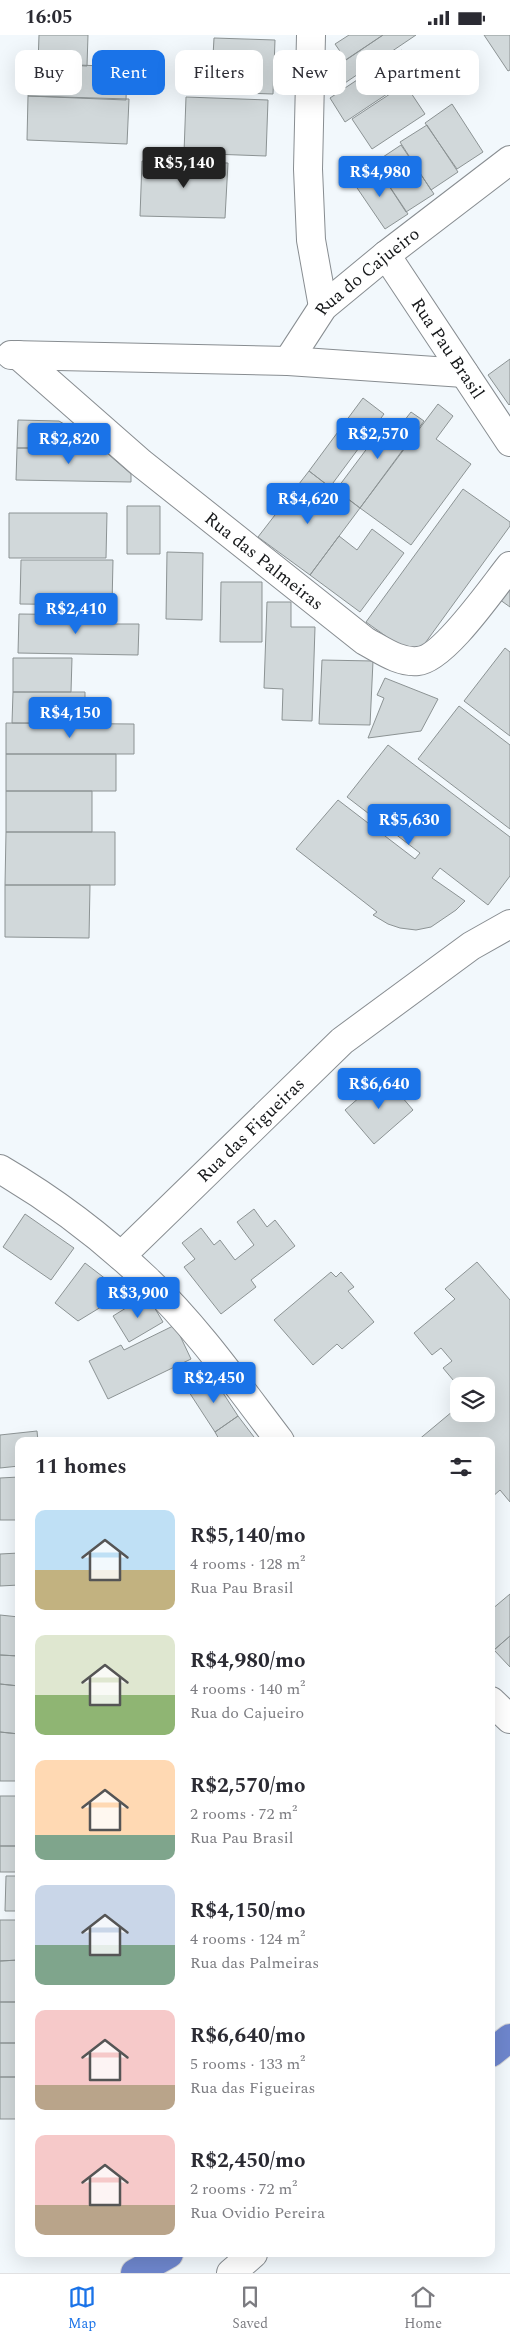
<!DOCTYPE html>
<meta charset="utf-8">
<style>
:root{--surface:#fff;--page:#f7f7f7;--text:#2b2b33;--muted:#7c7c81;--line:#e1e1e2;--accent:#1a73e8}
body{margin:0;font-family:Spectral,serif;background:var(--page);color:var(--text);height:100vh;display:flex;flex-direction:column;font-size:19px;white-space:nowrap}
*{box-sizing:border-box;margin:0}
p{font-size:16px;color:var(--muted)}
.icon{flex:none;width:28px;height:28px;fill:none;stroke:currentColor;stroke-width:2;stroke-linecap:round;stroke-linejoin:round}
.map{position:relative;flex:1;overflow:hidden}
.details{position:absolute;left:15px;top:1402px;width:480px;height:820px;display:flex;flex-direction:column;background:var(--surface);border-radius:10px;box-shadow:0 5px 20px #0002}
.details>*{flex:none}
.hud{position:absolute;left:15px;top:15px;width:480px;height:45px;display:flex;gap:10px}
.buttons{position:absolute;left:450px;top:1342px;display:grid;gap:10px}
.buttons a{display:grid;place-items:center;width:45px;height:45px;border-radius:10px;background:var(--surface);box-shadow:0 5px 20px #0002;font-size:25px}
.price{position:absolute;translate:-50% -42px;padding:0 11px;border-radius:5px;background:var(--accent);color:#fff;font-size:16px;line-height:32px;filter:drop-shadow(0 1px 2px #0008)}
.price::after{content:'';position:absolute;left:50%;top:30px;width:15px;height:11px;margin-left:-8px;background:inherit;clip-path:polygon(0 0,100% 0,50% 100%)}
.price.active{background:#222;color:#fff}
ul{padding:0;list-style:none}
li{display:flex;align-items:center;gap:15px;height:125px;padding:0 20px}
li span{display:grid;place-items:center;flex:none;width:140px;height:100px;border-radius:10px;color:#555}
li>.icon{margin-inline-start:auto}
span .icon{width:60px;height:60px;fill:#fffc;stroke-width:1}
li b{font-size:21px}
h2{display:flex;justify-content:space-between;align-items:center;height:60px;padding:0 20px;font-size:21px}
.chip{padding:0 18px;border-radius:10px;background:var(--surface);box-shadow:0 5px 20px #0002;font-size:18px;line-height:45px}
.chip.active{background:var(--accent);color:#fff}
.status{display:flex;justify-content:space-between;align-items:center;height:35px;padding:0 25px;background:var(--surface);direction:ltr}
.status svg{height:14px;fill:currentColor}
.tabs{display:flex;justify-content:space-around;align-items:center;height:70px;border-top:1px solid var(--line);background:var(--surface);font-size:14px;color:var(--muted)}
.tabs a{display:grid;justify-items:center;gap:2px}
.tabs .active{color:var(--accent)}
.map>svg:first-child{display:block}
</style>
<div class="status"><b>16:05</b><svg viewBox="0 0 49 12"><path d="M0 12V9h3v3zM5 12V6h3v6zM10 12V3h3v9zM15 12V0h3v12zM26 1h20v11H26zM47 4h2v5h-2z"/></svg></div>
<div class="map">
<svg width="510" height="2238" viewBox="0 0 510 2238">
<rect width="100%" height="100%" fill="#f2f8fc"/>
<!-- building -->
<path fill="#d1d8da" stroke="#8c9394" d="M 39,0 L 88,0 L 87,31 L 38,29 Z
M 349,0 L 383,0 L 346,25 L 335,9 Z
M 383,0 L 416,0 L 336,54 L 326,38 Z
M 484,0 L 510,0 L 510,35 L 508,36 Z
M 214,3 L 275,5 L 273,59 L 211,57 Z
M 402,15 L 417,39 L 345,87 L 330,63 Z
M 30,28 L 127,32 L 126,65 L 28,61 Z
M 405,49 L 425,79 L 372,114 L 352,84 Z
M 28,61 L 129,64 L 127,109 L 27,105 Z
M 186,62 L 268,65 L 266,121 L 184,118 Z
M 452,69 L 483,117 L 457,134 L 425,88 Z
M 427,90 L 458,137 L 431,155 L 400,107 Z
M 401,110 L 434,159 L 406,177 L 374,128 Z
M 142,126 L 228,128 L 225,183 L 140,181 Z
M 376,131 L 408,179 L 385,194 L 353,147 Z
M 510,324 L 510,369 L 509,370 L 488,340 Z
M 363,363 L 384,379 L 330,452 L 309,436 Z
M 438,369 L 453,381 L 436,404 L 471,429 L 411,510 L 360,473 Z
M 411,377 L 424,386 L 360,473 L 336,455 L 386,388 L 397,395 Z
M 18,385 L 59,386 L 76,396 L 75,413 L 17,413 Z
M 17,413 L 101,413 L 131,439 L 131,447 L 16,445 Z
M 309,436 L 327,450 L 315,466 L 330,478 L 343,460 L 360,473 L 310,540 L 258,502 Z
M 463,454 L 510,487 L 510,491 L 415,622 L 366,587 Z
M 127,471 L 160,471 L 160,519 L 127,519 Z
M 9,478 L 107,478 L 106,523 L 9,523 Z
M 372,494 L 404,518 L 360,577 L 310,540 L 339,501 L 357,515 Z
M 167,517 L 203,518 L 202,585 L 166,584 Z
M 21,525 L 113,525 L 112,570 L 20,569 Z
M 510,544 L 510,572 L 496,562 Z
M 221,547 L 262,547 L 262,607 L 220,607 Z
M 267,567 L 291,567 L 291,592 L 315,592 L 312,686 L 282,685 L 283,654 L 264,653 Z
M 19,579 L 105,580 L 105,589 L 139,589 L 138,620 L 18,618 Z
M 505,613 L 510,617 L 510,701 L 464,666 Z
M 13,623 L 72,623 L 71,657 L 13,657 Z
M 322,625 L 373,626 L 370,690 L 319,689 Z
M 385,643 L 438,664 L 421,696 L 368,703 L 384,663 L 377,660 Z
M 13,657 L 85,657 L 85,688 L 12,688 Z
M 459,671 L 510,710 L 510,794 L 418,724 Z
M 6,688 L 134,689 L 134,719 L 6,719 Z
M 388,710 L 510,802 L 510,841 L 488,870 L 440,833 L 432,843 L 465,866 L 456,875 L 431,892 L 416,895 L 400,893 L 388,889 L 373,880 L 377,877 L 296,814 L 338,765 L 415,824 L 420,818 L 347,762 Z
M 6,719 L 116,719 L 116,756 L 6,756 Z
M 6,756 L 92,756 L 92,797 L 6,797 Z
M 6,797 L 115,797 L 115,850 L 5,850 Z
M 5,850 L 90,850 L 89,903 L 5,902 Z
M 384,1041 L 413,1075 L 374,1109 L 345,1075 Z
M 254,1174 L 267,1192 L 275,1185 L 295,1211 L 251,1245 L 256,1252 L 221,1279 L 184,1232 L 195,1224 L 182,1208 L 201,1193 L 214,1210 L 220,1205 L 235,1225 L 254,1210 L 237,1187 Z
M 25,1179 L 74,1213 L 51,1245 L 3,1212 Z
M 477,1227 L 510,1265 L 510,1467 L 500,1455 L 491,1463 L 491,1406 L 417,1406 L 459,1371 L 459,1379 L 486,1379 L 486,1351 L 459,1352 L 443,1333 L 452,1326 L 441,1313 L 432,1320 L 414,1298 L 455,1264 L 445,1254 Z
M 85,1228 L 124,1258 L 78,1286 L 55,1268 Z
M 331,1237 L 336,1242 L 341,1237 L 354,1252 L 348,1256 L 374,1287 L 342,1314 L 337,1309 L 313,1330 L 274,1285 Z
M 147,1260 L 163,1287 L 129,1307 L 113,1281 Z
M 175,1290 L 191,1324 L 108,1364 L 89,1326 L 121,1310 L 124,1315 Z
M 212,1341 L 238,1381 L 215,1397 L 189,1357 Z
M 238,1381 L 257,1406 L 220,1406 L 215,1397 Z
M 37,1396 L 38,1406 L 19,1406 L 19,1431 L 0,1433 L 0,1400 Z
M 19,1442 L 19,1485 L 0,1485 L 0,1443 Z
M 19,1518 L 19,1550 L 0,1551 L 0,1519 Z
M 510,1559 L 510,1601 L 494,1615 L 491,1612 L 491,1575 Z
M 0,1580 L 19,1582 L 19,1621 L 0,1620 Z
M 510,1601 L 510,1632 L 494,1615 Z
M 0,1620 L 19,1621 L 19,1651 L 0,1649 Z
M 0,1649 L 19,1651 L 19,1699 L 0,1697 Z
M 0,1697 L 19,1699 L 19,1746 L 0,1746 Z
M 0,1761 L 19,1761 L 19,1811 L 0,1811 Z
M 0,1811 L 19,1811 L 19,1837 L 0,1837 Z
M 6,1841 L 19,1841 L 19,1876 L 5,1876 Z
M 0,1885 L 19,1885 L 19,1925 L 0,1926 Z
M 19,1925 L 19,1967 L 0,1967 L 0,1926 Z
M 0,1967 L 19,1967 L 19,2008 L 0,2008 Z
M 0,2008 L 19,2008 L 19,2042 L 0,2042 Z
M 0,2042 L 19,2042 L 19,2084 L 0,2084 Z"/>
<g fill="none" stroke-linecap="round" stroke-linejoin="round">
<defs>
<g id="street">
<path d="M 311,0 L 308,134 L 311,205 L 323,272"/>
<path id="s1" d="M 386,220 L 510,407"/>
<path d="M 11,320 L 288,326 L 464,338"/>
<path id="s2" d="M 18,320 L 141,428 L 365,606 C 382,615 399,628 418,626 C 444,624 493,552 510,531"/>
<path id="s3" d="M 288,326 L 323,272 L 386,220 L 510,125"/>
<path id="s4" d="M 121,1221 L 342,1006 L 471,911 L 510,889"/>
</g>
<path id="secondary" d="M 0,1134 C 53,1165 102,1202 146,1244 C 197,1292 238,1351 280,1406
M 491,1666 L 510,1684
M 231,2238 L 253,2219"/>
<path id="highway" d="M 491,2018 L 510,2003
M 135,2238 L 169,2219"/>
</defs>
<!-- street casing -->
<use href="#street" stroke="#888d91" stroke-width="30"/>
<!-- secondary casing -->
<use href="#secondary" stroke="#888d91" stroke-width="30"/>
<!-- highway casing -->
<use href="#highway" stroke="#d5d5d6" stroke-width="30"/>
<!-- street -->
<use href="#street" stroke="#fff" stroke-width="28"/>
<!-- secondary -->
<use href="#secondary" stroke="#fff" stroke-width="28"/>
<!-- highway -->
<use href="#highway" stroke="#6e86cd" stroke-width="28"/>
</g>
<g text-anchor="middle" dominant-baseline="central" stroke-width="4" stroke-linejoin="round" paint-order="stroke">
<!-- street labels -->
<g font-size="18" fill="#151719" stroke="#f2f8fc">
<text stroke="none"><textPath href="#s3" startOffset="121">Rua do Cajueiro</textPath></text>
<text stroke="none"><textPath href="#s1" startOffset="112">Rua Pau Brasil</textPath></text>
<text stroke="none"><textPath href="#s2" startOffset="321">Rua das Palmeiras</textPath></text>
<text stroke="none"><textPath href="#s4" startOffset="181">Rua das Figueiras</textPath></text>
</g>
</g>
</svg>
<div class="buttons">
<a><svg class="icon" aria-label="layers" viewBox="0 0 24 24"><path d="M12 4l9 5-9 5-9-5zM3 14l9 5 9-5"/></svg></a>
</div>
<b class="price active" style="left:184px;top:154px">R$5,140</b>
<b class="price" style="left:380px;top:163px">R$4,980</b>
<b class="price" style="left:378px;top:425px">R$2,570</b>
<b class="price" style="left:69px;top:430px">R$2,820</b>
<b class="price" style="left:308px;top:490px">R$4,620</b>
<b class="price" style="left:76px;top:600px">R$2,410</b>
<b class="price" style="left:70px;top:704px">R$4,150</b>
<b class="price" style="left:409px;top:811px">R$5,630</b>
<b class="price" style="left:379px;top:1075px">R$6,640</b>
<b class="price" style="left:138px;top:1284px">R$3,900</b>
<b class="price" style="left:214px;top:1369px">R$2,450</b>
<div class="hud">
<a class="chip">Buy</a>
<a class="chip active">Rent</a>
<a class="chip">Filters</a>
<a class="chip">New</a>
<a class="chip">Apartment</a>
</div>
<section class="details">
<h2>11 homes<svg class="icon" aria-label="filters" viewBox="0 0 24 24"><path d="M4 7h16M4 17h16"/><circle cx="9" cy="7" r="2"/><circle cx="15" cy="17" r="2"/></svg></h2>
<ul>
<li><span style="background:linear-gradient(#bfe0f5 60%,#c2b280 0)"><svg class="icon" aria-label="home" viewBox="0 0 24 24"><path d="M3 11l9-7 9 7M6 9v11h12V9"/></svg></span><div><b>R$5,140/mo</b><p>4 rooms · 128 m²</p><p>Rua Pau Brasil</p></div></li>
<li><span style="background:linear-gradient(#dfe7d0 60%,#8fb573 0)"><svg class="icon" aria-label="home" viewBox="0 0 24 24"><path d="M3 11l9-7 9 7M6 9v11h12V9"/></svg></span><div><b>R$4,980/mo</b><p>4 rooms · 140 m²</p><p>Rua do Cajueiro</p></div></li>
<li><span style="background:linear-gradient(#ffd9b3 75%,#7fa58c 0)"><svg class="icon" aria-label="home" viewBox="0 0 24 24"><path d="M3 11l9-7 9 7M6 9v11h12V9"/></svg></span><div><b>R$2,570/mo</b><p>2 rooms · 72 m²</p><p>Rua Pau Brasil</p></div></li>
<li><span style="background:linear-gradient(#c9d6e8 60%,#7fa58c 0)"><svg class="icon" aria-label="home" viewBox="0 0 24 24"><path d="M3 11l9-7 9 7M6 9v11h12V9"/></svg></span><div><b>R$4,150/mo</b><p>4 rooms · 124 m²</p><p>Rua das Palmeiras</p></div></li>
<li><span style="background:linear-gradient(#f6c9c9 75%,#b9a48a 0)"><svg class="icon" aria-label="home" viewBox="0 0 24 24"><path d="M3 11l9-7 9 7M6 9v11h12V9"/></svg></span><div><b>R$6,640/mo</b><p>5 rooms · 133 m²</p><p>Rua das Figueiras</p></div></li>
<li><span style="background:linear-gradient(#f6c9c9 70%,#b9a48a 0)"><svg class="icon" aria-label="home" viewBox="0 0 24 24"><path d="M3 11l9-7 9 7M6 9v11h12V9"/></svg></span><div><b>R$2,450/mo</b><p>2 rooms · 72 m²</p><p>Rua Ovidio Pereira</p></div></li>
</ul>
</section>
</div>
<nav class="tabs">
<a class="active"><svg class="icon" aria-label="map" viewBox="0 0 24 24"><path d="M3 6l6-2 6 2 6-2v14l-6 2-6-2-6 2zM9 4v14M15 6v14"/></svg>Map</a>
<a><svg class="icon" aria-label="saved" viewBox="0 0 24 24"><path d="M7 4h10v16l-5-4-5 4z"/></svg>Saved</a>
<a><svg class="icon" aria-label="home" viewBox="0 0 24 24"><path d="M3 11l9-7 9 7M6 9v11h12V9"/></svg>Home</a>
</nav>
